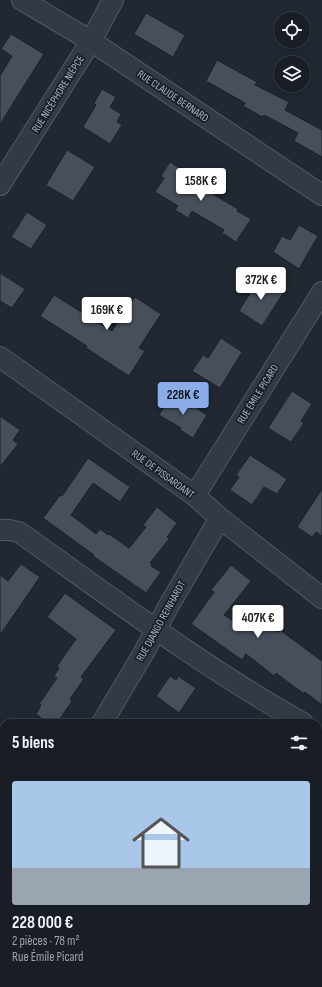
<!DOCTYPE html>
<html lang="fr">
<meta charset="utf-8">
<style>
:root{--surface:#191e26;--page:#262b32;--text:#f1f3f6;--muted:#9fa2a7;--line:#373c43;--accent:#8aadea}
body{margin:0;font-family:"Sofia Sans Condensed",sans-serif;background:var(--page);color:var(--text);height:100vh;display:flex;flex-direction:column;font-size:15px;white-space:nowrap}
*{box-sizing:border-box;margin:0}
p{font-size:13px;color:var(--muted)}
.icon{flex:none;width:22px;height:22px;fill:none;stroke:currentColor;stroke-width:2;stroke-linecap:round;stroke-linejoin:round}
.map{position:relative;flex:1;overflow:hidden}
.panel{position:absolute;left:0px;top:719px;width:322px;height:268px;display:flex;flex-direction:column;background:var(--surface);border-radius:12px 12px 0 0;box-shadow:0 4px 16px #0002,0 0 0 1px var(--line)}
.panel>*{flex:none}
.controls{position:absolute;left:274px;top:12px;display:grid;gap:8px}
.controls a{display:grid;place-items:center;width:36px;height:36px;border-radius:50%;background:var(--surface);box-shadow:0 4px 16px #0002,0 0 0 1px var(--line);font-size:20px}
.price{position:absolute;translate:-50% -34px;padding:0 9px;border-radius:4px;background:#fff;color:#222;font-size:13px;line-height:26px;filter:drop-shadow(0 1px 2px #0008)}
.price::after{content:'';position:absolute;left:50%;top:24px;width:12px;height:9px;margin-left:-6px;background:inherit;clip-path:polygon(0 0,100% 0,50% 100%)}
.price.active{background:var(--accent);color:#111}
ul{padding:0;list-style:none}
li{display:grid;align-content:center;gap:8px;height:212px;padding:0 12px}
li+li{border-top:1px solid var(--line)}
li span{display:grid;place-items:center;height:124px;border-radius:4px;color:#555}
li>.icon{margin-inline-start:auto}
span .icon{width:72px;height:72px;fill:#fffc;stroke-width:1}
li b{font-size:17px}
h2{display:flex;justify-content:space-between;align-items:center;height:48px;padding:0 12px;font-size:17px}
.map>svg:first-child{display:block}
</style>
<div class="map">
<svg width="322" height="987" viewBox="0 0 322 987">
<rect width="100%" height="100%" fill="#212832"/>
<!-- building -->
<path fill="#474f5c" stroke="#1c212a" d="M 146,13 L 185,35 L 173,57 L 134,34 Z
M 11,34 L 44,54 L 0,124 L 0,76 L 12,56 L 1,49 Z
M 217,60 L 257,82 L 255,85 L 289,102 L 285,110 L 322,130 L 322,157 L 294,141 L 298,133 L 264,115 L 262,117 L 243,106 L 245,103 L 206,81 Z
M 102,89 L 116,97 L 110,107 L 121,114 L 117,122 L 122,125 L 110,144 L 83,127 L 96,105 L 94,103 Z
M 67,150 L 95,167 L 73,201 L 46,185 Z
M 170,162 L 208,186 L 206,190 L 238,209 L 237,211 L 251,219 L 236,242 L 222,233 L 224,230 L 192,211 L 188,218 L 175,210 L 178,206 L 155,192 L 164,178 L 161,176 Z
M 27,212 L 47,225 L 31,249 L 11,237 Z
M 299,225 L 318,236 L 299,269 L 273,252 L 282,236 L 290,240 Z
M 0,273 L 25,289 L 12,308 L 0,301 Z
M 260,277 L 284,292 L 262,326 L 239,311 Z
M 54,295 L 112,331 L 135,297 L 161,314 L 139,348 L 145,351 L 129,376 L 86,348 L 87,346 L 40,316 Z
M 221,338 L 242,352 L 220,388 L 192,371 L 203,355 L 208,358 Z
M 292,391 L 312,404 L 301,421 L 304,423 L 291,442 L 268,428 Z
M 171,396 L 192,409 L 193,406 L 207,415 L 193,438 L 180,430 L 181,428 L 159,415 Z
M 0,416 L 20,430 L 13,440 L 18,444 L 0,467 Z
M 250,455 L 287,479 L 277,494 L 264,487 L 252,505 L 230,490 L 239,477 L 236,475 Z
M 88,458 L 130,487 L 120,502 L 93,483 L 71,515 L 96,534 L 100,529 L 108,535 L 109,534 L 129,548 L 146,527 L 143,525 L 157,507 L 177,523 L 167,537 L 169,539 L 150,563 L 152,565 L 151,566 L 161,572 L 146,593 L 93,556 L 94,555 L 43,518 L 60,495 L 62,496 Z
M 322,489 L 322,536 L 316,532 L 312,537 L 297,527 Z
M 21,564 L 40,577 L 0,635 L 0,575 L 8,581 Z
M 231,565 L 251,581 L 224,615 L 241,626 L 276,631 L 279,632 L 280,630 L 322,661 L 322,705 L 305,692 L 304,694 L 276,673 L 274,676 L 246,654 L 242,660 L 191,624 L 214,592 L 211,590 Z
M 65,593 L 116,630 L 81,677 L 84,679 L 70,699 L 72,701 L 57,723 L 48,723 L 36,714 L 41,705 L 39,704 L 57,678 L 54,676 L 59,668 L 57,666 L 76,639 L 47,617 Z
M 170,676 L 176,680 L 178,676 L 196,688 L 179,713 L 156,696 Z"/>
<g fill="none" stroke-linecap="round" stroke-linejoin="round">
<defs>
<path id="street" d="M 22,0 L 91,41 L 322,195
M 0,185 L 91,41 L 113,0
M 0,357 L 194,495 L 221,519 L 322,598
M 194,495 L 202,484 L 322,292
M 0,530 L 9,530 L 19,532 C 112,598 203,667 303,723
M 102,723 L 143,654 L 168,607 L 214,528 L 221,519
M 318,742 L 322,737
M 0,868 L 4,863
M 131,987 L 134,983"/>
</defs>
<!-- street casing -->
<use href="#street" stroke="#515861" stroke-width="22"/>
<!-- street -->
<use href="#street" stroke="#343a43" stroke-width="20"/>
</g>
<g text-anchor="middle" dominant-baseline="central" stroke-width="3.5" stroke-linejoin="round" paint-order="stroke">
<!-- street labels -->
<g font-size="11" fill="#aeb5c0" stroke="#1a1f28">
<text transform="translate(58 94) rotate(-58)">RUE NICÉPHORE NIÈPCE</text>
<text transform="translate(173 96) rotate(34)">RUE CLAUDE BERNARD</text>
<text transform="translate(258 394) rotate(-58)">RUE ÉMILE PICARD</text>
<text transform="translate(163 474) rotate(36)">RUE DE PISSARDANT</text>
<text transform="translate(161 621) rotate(-61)">RUE DJANGO REINHARDT</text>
</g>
</g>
</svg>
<div class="controls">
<a><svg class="icon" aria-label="locate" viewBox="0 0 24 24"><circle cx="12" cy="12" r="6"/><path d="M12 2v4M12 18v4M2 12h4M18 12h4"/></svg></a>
<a><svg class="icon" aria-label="layers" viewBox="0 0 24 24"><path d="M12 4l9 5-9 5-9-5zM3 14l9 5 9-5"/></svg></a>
</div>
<b class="price" style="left:201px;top:202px">158K €</b>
<b class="price" style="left:261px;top:301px">372K €</b>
<b class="price" style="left:107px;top:331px">169K €</b>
<b class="price active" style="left:183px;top:416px">228K €</b>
<b class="price" style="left:258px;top:639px">407K €</b>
<section class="panel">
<h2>5 biens<svg class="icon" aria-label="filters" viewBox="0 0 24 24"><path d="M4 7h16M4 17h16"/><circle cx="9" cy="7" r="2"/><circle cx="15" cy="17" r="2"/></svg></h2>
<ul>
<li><span style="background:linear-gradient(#a9c7e8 70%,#9aa5b1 0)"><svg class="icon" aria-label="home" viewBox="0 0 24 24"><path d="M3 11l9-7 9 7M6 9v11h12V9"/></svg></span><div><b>228 000 €</b><p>2 pièces · 78 m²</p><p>Rue Émile Picard</p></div></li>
</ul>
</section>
</div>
